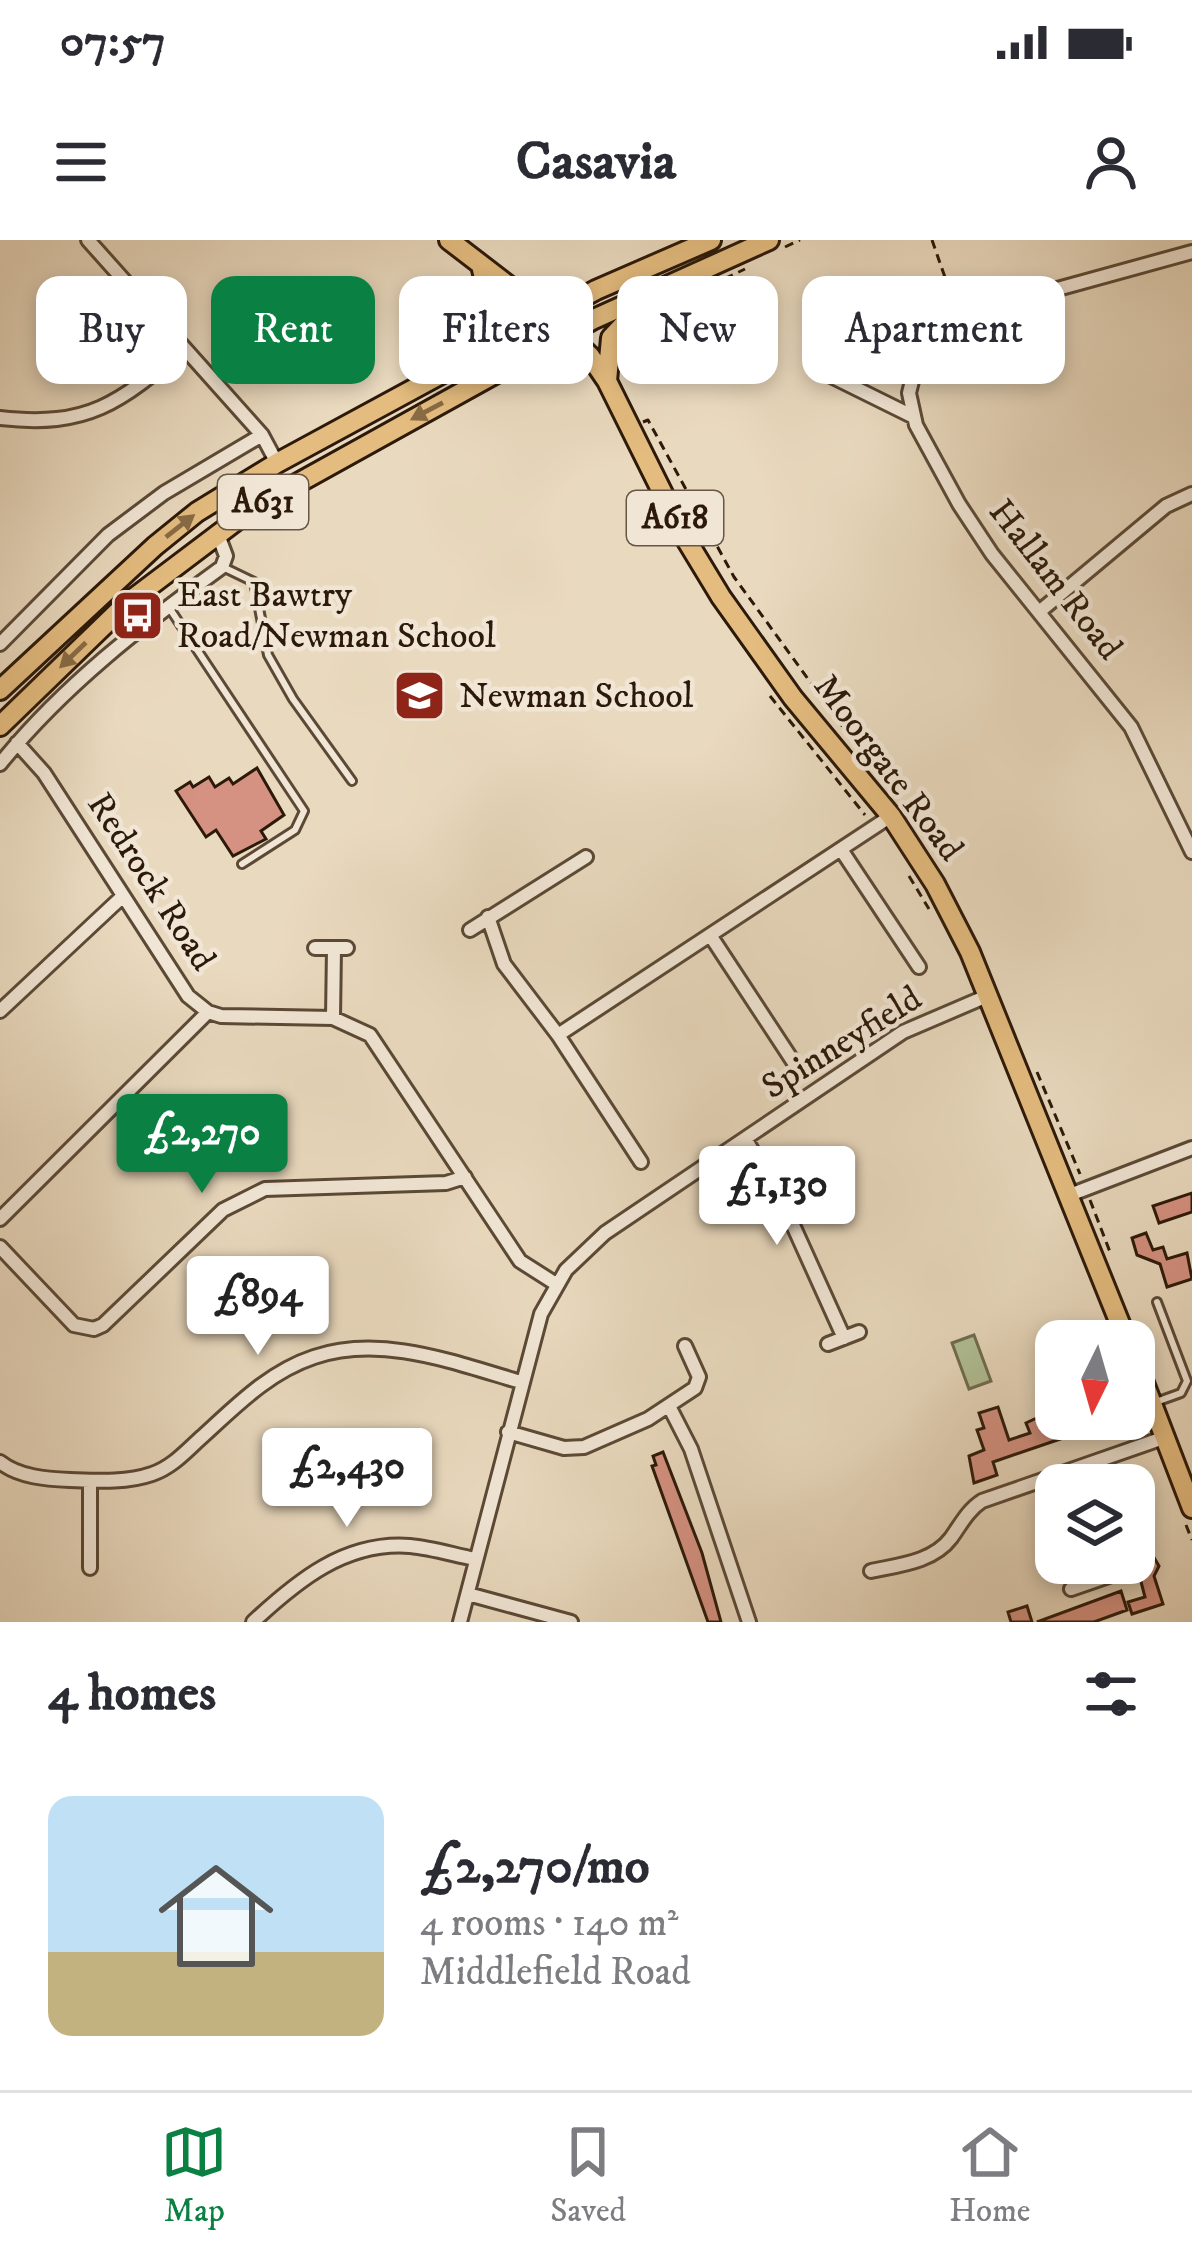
<!DOCTYPE html>
<meta charset="utf-8">
<style>
:root{--surface:#fff;--page:#f7f7f7;--text:#2b2b33;--muted:#7c7c81;--line:#e1e1e2;--accent:#0b8043}
body{margin:0;font-family:"IM FELL DW Pica",serif;background:var(--page);color:var(--text);height:100vh;display:flex;flex-direction:column;font-size:45px;white-space:nowrap}
*{box-sizing:border-box;margin:0}
p{font-size:39px;color:var(--muted)}
.icon{flex:none;width:66px;height:66px;fill:none;stroke:currentColor;stroke-width:2;stroke-linecap:round;stroke-linejoin:round}
.map{position:relative;height:1382px;overflow:hidden}
.panel{display:flex;flex-direction:column;background:var(--surface);flex:1}
.panel>*{flex:none}
.top-card{position:absolute;left:36px;top:36px;width:1122px;height:108px;display:flex;gap:24px}
.needle{width:78px;rotate:185deg}
.buttons{position:absolute;left:1035px;top:1080px;display:grid;gap:24px}
.buttons a{display:grid;place-items:center;width:120px;height:120px;border-radius:24px;background:var(--surface);box-shadow:0 6px 18px #0003;font-size:60px}
.price{position:absolute;translate:-50% -102px;padding:0 27px;border-radius:12px;background:#fff;color:#222;font-size:39px;line-height:78px;filter:drop-shadow(0 3px 6px #0008)}
.price::after{content:'';position:absolute;left:50%;top:72px;width:36px;height:27px;margin-left:-18px;background:inherit;clip-path:polygon(0 0,100% 0,50% 100%)}
.price.current{background:var(--accent);color:#fff}
ul{padding:0;list-style:none}
li{display:flex;align-items:center;gap:36px;height:300px;padding:0 48px}
li span{display:grid;place-items:center;flex:none;width:336px;height:240px;border-radius:24px;color:#555}
li>.icon{margin-inline-start:auto}
span .icon{width:144px;height:144px;fill:#fffc;stroke-width:1}
li b{font-size:51px}
h2{display:flex;justify-content:space-between;align-items:center;height:144px;padding:0 48px;font-size:51px}
.pill{padding:0 42px;border-radius:24px;background:var(--surface);box-shadow:0 6px 18px #0003;font-size:42px;line-height:108px}
.pill.current{background:var(--accent);color:#fff}
.status{display:flex;justify-content:space-between;align-items:center;height:84px;padding:0 60px;background:var(--surface);direction:ltr}
.status svg{height:33px;fill:currentColor}
header{display:flex;justify-content:space-between;align-items:center;height:156px;padding:0 48px;background:var(--surface);font-size:54px;font-weight:700}
.dock{display:flex;justify-content:space-around;align-items:center;height:168px;border-top:3px solid var(--line);background:var(--surface);font-size:33px;color:var(--muted)}
.dock a{display:grid;justify-items:center;gap:6px}
.dock .current{color:var(--accent)}
.map>svg:first-child{display:block}
</style>
<div class="status"><b>07:57</b><svg viewBox="0 0 49 12"><path d="M0 12V9h3v3zM5 12V6h3v6zM10 12V3h3v9zM15 12V0h3v12zM26 1h20v11H26zM47 4h2v5h-2z"/></svg></div>
<header><svg class="icon" aria-label="menu" viewBox="0 0 24 24"><path d="M4 6h16M4 12h16M4 18h16"/></svg>Casavia<svg class="icon" aria-label="person" viewBox="0 0 24 24"><circle cx="12" cy="8" r="4"/><path d="M4 21q1-7 8-7t8 7"/></svg></header>
<div class="map">
<svg width="1192" height="1382" viewBox="0 0 1192 1382">
<rect width="100%" height="100%" fill="#e9d9be"/>
<filter id="stains"><feTurbulence type="fractalNoise" baseFrequency=".00167" numOctaves="4"/><feColorMatrix values="0 0 0 0 .2 0 0 0 0 .09 0 0 0 0 .02 0 0 0 .5 -.17"/></filter>
<radialGradient id="worn" r=".72"><stop offset=".6" stop-color="#630" stop-opacity="0"/><stop offset="1" stop-color="#630" stop-opacity=".3"/></radialGradient>
<!-- green -->
<path fill="#b1c095" stroke="#6e6c4f" stroke-width="3" d="M 974,1095 L 991,1141 L 969,1149 L 952,1103 Z"/>
<!-- building -->
<path fill="#d59181" stroke="#2c1909" stroke-width="3" d="M 257,528 L 284,575 L 261,591 L 266,599 L 233,616 L 216,590 L 206,597 L 176,551 L 190,542 L 193,547 L 209,537 L 215,547 L 229,538 L 233,544 Z
M 1192,953 L 1192,972 L 1159,983 L 1153,966 Z
M 1146,993 L 1153,1010 L 1163,1007 L 1167,1019 L 1187,1013 L 1192,1039 L 1167,1047 L 1160,1024 L 1137,1015 L 1132,998 Z
M 998,1167 L 1009,1200 L 1030,1193 L 1026,1183 L 1054,1170 L 1066,1197 L 993,1222 L 997,1235 L 974,1243 L 969,1216 L 984,1210 L 977,1190 L 984,1188 L 979,1173 Z
M 663,1212 L 702,1313 L 721,1382 L 708,1382 L 652,1226 L 656,1225 L 653,1216 Z
M 1056,1270 L 1056,1314 L 1053,1315 L 1041,1275 Z
M 1149,1309 L 1159,1326 L 1154,1336 L 1163,1364 L 1132,1374 L 1128,1362 L 1145,1357 L 1134,1315 Z
M 1056,1323 L 1077,1323 L 1081,1334 L 1062,1341 Z
M 1121,1351 L 1127,1370 L 1094,1382 L 1037,1382 Z
M 1027,1366 L 1032,1382 L 1011,1382 L 1008,1372 Z"/>
<g fill="none" stroke-linecap="round" stroke-linejoin="round">
<defs>
<path id="lane" d="M 225,328 L 254,342 L 268,415 L 293,459 L 352,541
M 170,369 L 304,571 L 295,590 L 242,624
M 1156,1162 L 1181,1153 L 1187,1141 L 1157,1062"/>
<path id="street" d="M 88,0 L 262,195 L 277,223
M 1192,12 L 1021,59 L 961,82 L 933,99 L 925,109 L 917,121 L 909,153 L 916,185 L 959,264 L 992,314 L 1131,487 L 1192,612
M 912,176 L 821,131 L 812,113 L 823,82 L 832,77 L 933,99
M 0,178 C 88,188 120,163 184,108
M 1039,372 L 1166,266 L 1192,254
M 0,404 L 108,295 L 164,253 L 262,195
M 17,503 L 44,533 L 188,756 L 208,772 L 221,776 L 333,778 L 370,795 L 520,1021 L 556,1044
M 0,524 C 63,446 141,386 222,327 L 226,316 L 217,292
M 842,611 L 919,727
M 488,677 L 504,724 L 558,795 L 641,922
M 470,690 L 586,617
M 710,695 L 798,829
M 315,708 L 347,708
M 0,771 L 123,656
M 333,778 L 334,708
M 558,795 L 891,576
M 746,900 L 783,963 L 844,1098
M 1067,956 L 1192,908
M 0,979 L 208,772
M 0,1007 L 74,1085 L 94,1089 L 103,1085 L 223,970 L 265,949 L 446,943 L 465,937
M 828,1104 L 859,1092
M 669,1166 L 691,1209 L 749,1382
M 508,1192 L 564,1208 L 584,1207 L 648,1179 L 695,1148 L 699,1137 L 685,1106
M 0,1222 C 19,1237 46,1239 70,1240 C 97,1241 126,1243 152,1234 C 173,1227 187,1210 203,1196 C 237,1165 269,1132 314,1117 C 382,1094 455,1123 521,1142
M 1087,1225 L 1094,1245
M 90,1241 L 90,1328
M 871,1331 C 899,1325 933,1322 951,1298 C 961,1284 968,1270 982,1261 L 1166,1197
M 1071,1349 L 1126,1330
M 468,1354 L 571,1382
M 253,1382 C 297,1341 345,1301 410,1306 C 432,1308 454,1315 475,1319
M 460,1382 L 541,1074 L 566,1030 L 605,993 L 903,792 L 987,756"/>
<path id="primary" d="M 449,0 L 548,76 L 590,116 L 607,141 L 684,296 L 721,357 L 793,458 L 891,576 L 935,644 L 970,712 L 1127,1101
M 471,114 C 491,82 490,61 481,25
M 607,141 L 611,98 L 644,63
M 0,450 L 155,306 L 197,272 L 277,223 L 596,50 L 711,0
M 0,486 L 126,364 L 253,268 L 594,79 L 769,0
M 1134,1117 L 1192,1268"/>
</defs>
<!-- lane casing -->
<use href="#lane" stroke="#5b4936" stroke-width="12"/>
<!-- street casing -->
<use href="#street" stroke="#5b4936" stroke-width="18"/>
<!-- primary casing -->
<use href="#primary" stroke="#2c1909" stroke-width="24"/>
<!-- path -->
<path stroke="#2c1909" stroke-width="3" stroke-dasharray="9 6" stroke-linecap="butt" d="M 932,0 L 956,69
M 785,7 L 800,0
M 532,42 L 562,48
M 657,71 L 745,29
M 643,182 L 648,180 L 734,337 L 867,520
M 770,456 L 865,575
M 909,636 L 929,669
M 1037,832 L 1080,934
M 1090,960 L 1110,1012
M 1186,1285 L 1192,1300"/>
<!-- lane -->
<use href="#lane" stroke="#f1e6d5" stroke-width="6"/>
<!-- street -->
<use href="#street" stroke="#f1e6d5" stroke-width="12"/>
<!-- primary -->
<use href="#primary" stroke="#e4bc7f" stroke-width="18"/>
</g>
<!-- one-way arrows -->
<defs><path id="oneway-solid" d="M-6-.8H1V-3.2L6.5 0L1 3.2V.8H-6Z" transform="scale(3)"/></defs>
<g fill="#886a44">
<use href="#oneway-solid" transform="translate(427 171) rotate(152)"/>
<use href="#oneway-solid" transform="translate(180 286) rotate(-38)"/>
<use href="#oneway-solid" transform="translate(73 415) rotate(136)"/>
</g>
<!-- icons -->
<defs>
<symbol id="bus-square" viewBox="-11 -11 22 22"><rect x="-9" y="-9" width="18" height="18" rx="4" fill="#8f2418" stroke="#f1e6d5"/><path d="M-5-6H5V4H4V6H2V4H-2V6H-4V4H-5ZM-3.5-4V0h7V-4ZM-3.5 1.2v1.5H-2V1.2ZM2 1.2v1.5H3.5V1.2Z" fill="#fff"/></symbol>
<symbol id="school-square" viewBox="-11 -11 22 22"><rect x="-9" y="-9" width="18" height="18" rx="4" fill="#8f2418" stroke="#f1e6d5"/><path d="M0-5L7-2L0 1L-7-2ZM-4 1L0 2.5L4 1V4Q0 6-4 4Z" fill="#fff"/></symbol>
</defs>
<g fill-rule="evenodd">
<use href="#bus-square" x="108" y="346" width="59" height="59"/>
<use href="#school-square" x="390" y="426" width="59" height="59"/>
</g>
<g text-anchor="middle" dominant-baseline="central" stroke-width="9" stroke-linejoin="round" paint-order="stroke">
<!-- shield labels -->
<g fill="#f1e6d5" stroke="#675646" stroke-width="3">
<rect x="218" y="235" width="90" height="54" rx="9"/>
<rect x="627" y="251" width="96" height="54" rx="9"/>
</g>
<g font-size="33" font-weight="bold" fill="#2c1909">
<text x="263" y="262">A631</text>
<text x="675" y="278">A618</text>
</g>
<!-- street labels -->
<g font-size="36" fill="#2c1909" stroke="#f1e6d5">
<text transform="translate(1055 340) rotate(52)">Hallam Road</text>
<text transform="translate(888 528) rotate(53)">Moorgate Road</text>
<text transform="translate(151 642) rotate(57)">Redrock Road</text>
<text transform="translate(842 803) rotate(-32)">Spinneyfield</text>
</g>
<!-- poi labels -->
<g font-size="36" fill="#2c1909" stroke="#f1e6d5" text-anchor="start">
<text x="177" y="355">East Bawtry<tspan x="177" dy="41">Road/Newman School</tspan></text>
<text x="459" y="456">Newman School</text>
</g>
</g>
<rect width="100%" height="100%" filter="url(#stains)"/>
<rect width="100%" height="100%" fill="url(#worn)"/>
</svg>
<div class="buttons">
<a><svg class="needle" viewBox="-14 -14 28 28"><path d="M0-13l5 13h-10z" fill="#e53935"/><path d="M0 13l5-13h-10z" fill="#7c7c81"/></svg></a>
<a><svg class="icon" aria-label="layers" viewBox="0 0 24 24"><path d="M12 4l9 5-9 5-9-5zM3 14l9 5 9-5"/></svg></a>
</div>
<b class="price current" style="left:202px;top:956px">£2,270</b>
<b class="price" style="left:777px;top:1008px">£1,130</b>
<b class="price" style="left:258px;top:1118px">£894</b>
<b class="price" style="left:347px;top:1290px">£2,430</b>
<div class="top-card">
<a class="pill">Buy</a>
<a class="pill current">Rent</a>
<a class="pill">Filters</a>
<a class="pill">New</a>
<a class="pill">Apartment</a>
</div>
</div>
<section class="panel">
<h2>4 homes<svg class="icon" aria-label="filters" viewBox="0 0 24 24"><path d="M4 7h16M4 17h16"/><circle cx="9" cy="7" r="2"/><circle cx="15" cy="17" r="2"/></svg></h2>
<ul>
<li><span style="background:linear-gradient(#bfe0f5 65%,#c2b280 0)"><svg class="icon" aria-label="home" viewBox="0 0 24 24"><path d="M3 11l9-7 9 7M6 9v11h12V9"/></svg></span><div><b>£2,270/mo</b><p>4 rooms · 140 m²</p><p>Middlefield Road</p></div></li>
</ul>
</section>
<nav class="dock">
<a class="current"><svg class="icon" aria-label="map" viewBox="0 0 24 24"><path d="M3 6l6-2 6 2 6-2v14l-6 2-6-2-6 2zM9 4v14M15 6v14"/></svg>Map</a>
<a><svg class="icon" aria-label="saved" viewBox="0 0 24 24"><path d="M7 4h10v16l-5-4-5 4z"/></svg>Saved</a>
<a><svg class="icon" aria-label="home" viewBox="0 0 24 24"><path d="M3 11l9-7 9 7M6 9v11h12V9"/></svg>Home</a>
</nav>
